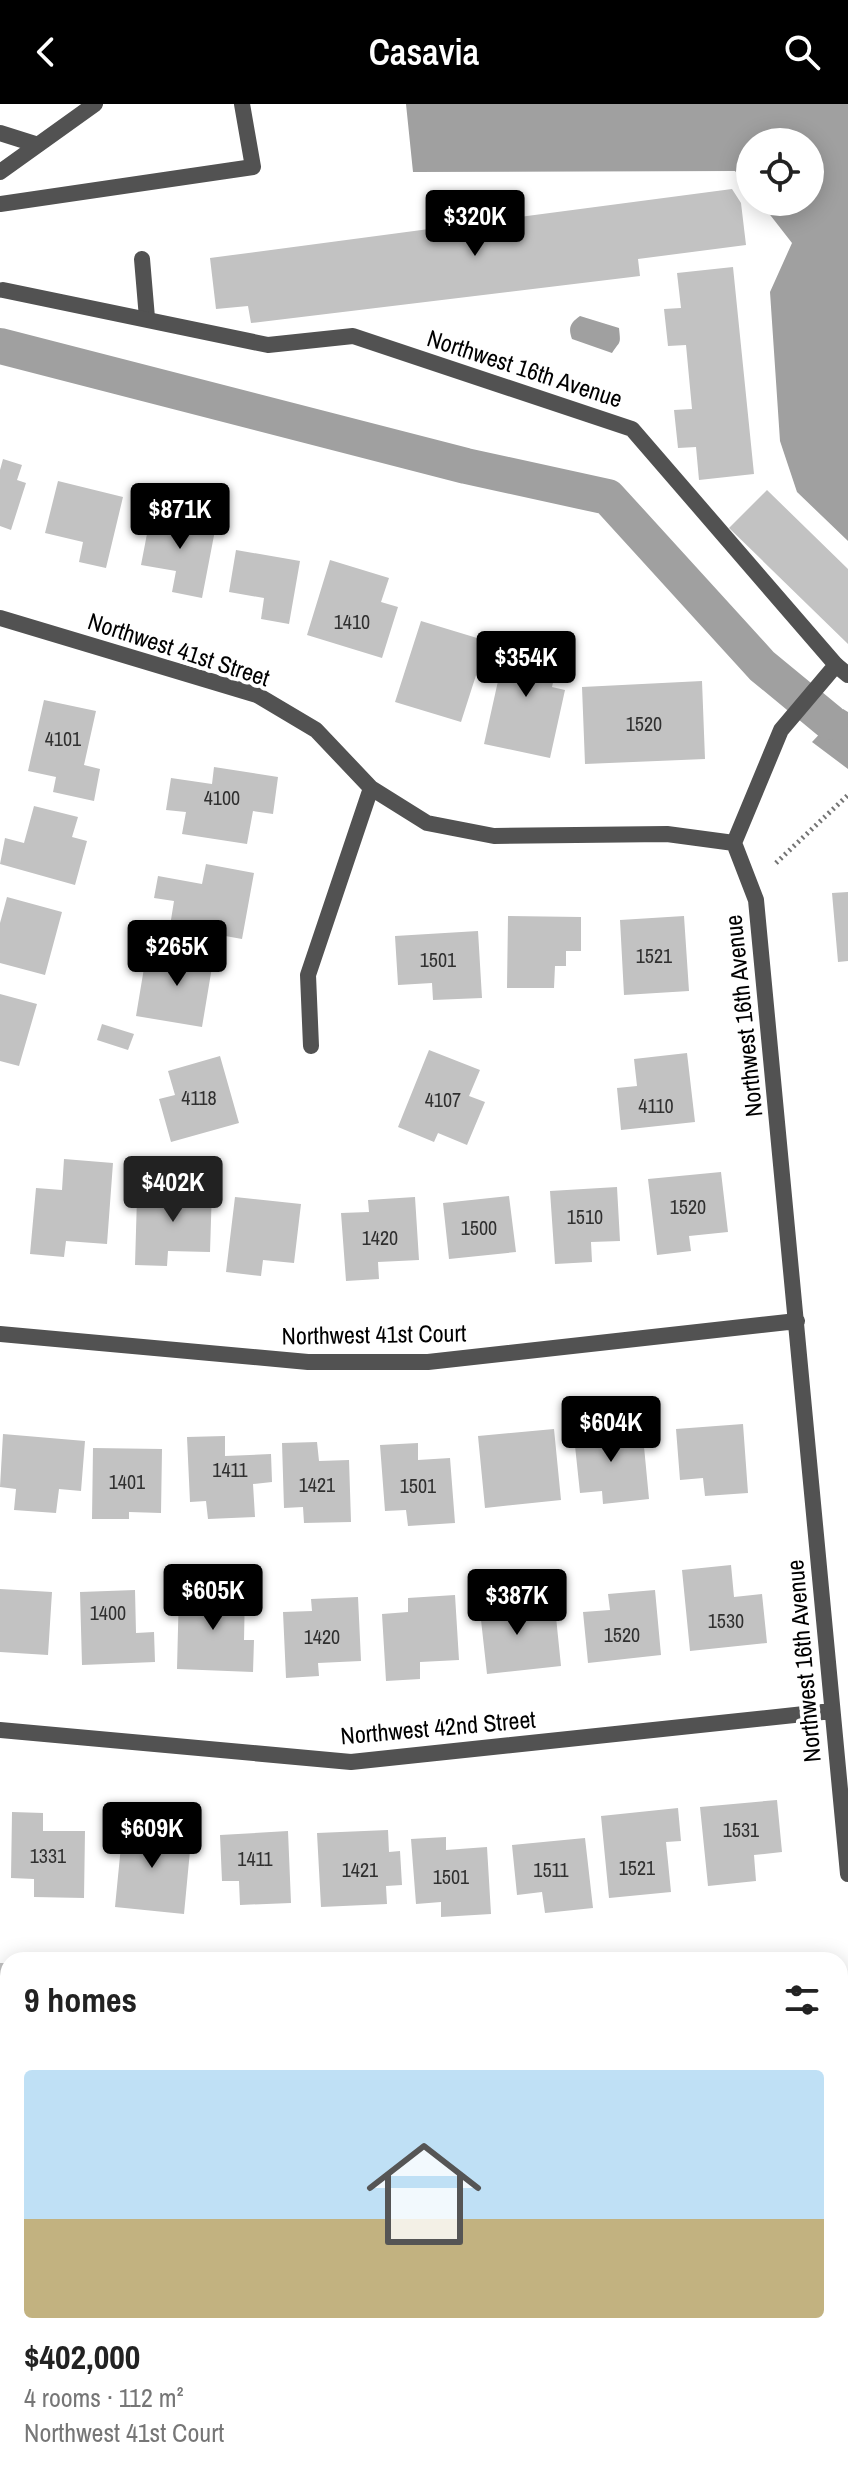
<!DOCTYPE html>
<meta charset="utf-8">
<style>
:root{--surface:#fff;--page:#f2f2f2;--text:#222;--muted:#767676;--accent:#000}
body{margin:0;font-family:"Archivo Narrow",sans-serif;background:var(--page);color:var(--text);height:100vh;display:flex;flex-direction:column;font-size:30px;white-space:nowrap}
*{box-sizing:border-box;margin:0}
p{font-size:26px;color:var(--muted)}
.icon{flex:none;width:44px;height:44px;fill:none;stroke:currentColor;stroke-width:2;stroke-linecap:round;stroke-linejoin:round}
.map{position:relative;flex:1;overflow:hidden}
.side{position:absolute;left:0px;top:1848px;width:848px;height:536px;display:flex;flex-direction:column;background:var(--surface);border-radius:24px 24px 0 0;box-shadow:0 4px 20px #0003}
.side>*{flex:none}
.buttons{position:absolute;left:736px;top:24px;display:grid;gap:16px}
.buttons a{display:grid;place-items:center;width:88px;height:88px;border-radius:50%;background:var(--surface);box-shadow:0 4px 20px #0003;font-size:40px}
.price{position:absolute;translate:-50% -68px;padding:0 18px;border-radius:8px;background:var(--accent);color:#fff;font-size:26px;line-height:52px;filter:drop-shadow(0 2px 4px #0008)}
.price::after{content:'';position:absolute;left:50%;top:48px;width:24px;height:18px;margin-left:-12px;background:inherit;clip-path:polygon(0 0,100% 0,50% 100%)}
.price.selected{background:#222;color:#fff}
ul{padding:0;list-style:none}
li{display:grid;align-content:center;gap:16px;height:424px;padding:0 24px}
li span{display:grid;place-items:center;height:248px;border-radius:8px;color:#555}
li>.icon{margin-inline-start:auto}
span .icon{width:144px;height:144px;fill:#fffc;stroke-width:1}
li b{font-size:34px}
h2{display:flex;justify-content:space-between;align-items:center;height:96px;padding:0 24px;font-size:34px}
header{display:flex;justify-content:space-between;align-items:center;height:104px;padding:0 24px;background:var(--accent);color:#fff;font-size:36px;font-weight:600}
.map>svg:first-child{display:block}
</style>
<header><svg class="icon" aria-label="back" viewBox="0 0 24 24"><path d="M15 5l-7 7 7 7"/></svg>Casavia<svg class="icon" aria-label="search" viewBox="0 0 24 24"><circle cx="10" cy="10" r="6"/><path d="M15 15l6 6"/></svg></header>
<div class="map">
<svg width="848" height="2384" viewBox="0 0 848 2384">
<rect width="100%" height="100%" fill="#fff"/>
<!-- water -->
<path fill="#a0a0a0" d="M 406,0 L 848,0 L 848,437 L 797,388 L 780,337 L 770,188 L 792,139 L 760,98 L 810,98 L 810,38 L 750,38 L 750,86 L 735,67 L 413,68 Z
M 580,212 L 619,224 C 621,242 620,236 612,249 L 572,235 C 568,224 570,219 580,212 Z
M 843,605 L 848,608 L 848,665 L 812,638 Z
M 0,2268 L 8,2270 L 8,2376 L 105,2376 L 107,2384 L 0,2384 Z"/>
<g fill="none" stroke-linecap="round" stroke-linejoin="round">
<!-- canal -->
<path stroke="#a0a0a0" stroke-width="36" d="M 0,242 L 466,362 L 608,393 L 762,562 L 830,618"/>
</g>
<!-- building -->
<path fill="#c2c2c2" d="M 732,85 L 741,99 L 746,141 L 638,155 L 640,172 L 251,219 L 248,202 L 216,205 L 210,154 Z
M 733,163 L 754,370 L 699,376 L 696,343 L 678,344 L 674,306 L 692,305 L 686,241 L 668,242 L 664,205 L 681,204 L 677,169 Z
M 3,355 L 22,361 L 17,376 L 26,379 L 11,426 L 0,422 L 0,366 Z
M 58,377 L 123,393 L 106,464 L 79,458 L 83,438 L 45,429 Z
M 767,386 L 848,465 L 848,540 L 729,424 Z
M 151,409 L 216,421 L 202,494 L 172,488 L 176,467 L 141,461 Z
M 236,446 L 300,457 L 289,520 L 261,515 L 264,494 L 229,488 Z
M 330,456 L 389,474 L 381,498 L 398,503 L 382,554 L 307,531 Z
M 421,517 L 487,537 L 461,618 L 395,598 Z
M 508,532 L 561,543 L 552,583 L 565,586 L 550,654 L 484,640 Z
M 702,577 L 705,655 L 585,660 L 582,583 Z
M 44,596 L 96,607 L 84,661 L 100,665 L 94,697 L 53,688 L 56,673 L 28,667 Z
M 214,663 L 278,673 L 273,710 L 253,707 L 247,740 L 182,730 L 186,708 L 166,706 L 171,674 L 212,680 Z
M 34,702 L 78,713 L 72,733 L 87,737 L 75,781 L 0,760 L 5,734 L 24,739 Z
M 206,760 L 254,769 L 242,835 L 170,822 L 174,797 L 154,794 L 158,772 L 202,780 Z
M 848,788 L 848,857 L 838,858 L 832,789 Z
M 7,793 L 62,808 L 45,871 L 0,859 L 0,819 Z
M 508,812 L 581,813 L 581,847 L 566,847 L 566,862 L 555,862 L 554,884 L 507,884 Z
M 684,812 L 689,887 L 624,891 L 620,816 Z
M 478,827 L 482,894 L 433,896 L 432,879 L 398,881 L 395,832 Z
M 167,843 L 214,851 L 202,923 L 136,912 L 144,864 L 163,867 Z
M 0,890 L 37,900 L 19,962 L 0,957 Z
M 102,920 L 134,930 L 128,946 L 97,936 Z
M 429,946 L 480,966 L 469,992 L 485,998 L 467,1041 L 438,1029 L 434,1038 L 398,1023 Z
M 687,949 L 695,1018 L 621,1026 L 617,984 L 637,982 L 634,955 Z
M 220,952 L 239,1019 L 171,1038 L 159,995 L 175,991 L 168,967 Z
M 64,1055 L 113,1059 L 107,1140 L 66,1137 L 64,1153 L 30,1150 L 36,1084 L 62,1086 Z
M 721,1068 L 728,1128 L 689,1132 L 691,1147 L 657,1151 L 648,1075 Z
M 164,1082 L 212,1084 L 210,1148 L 168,1147 L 167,1162 L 135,1161 L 137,1093 L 164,1094 Z
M 617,1083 L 620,1137 L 591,1138 L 592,1158 L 555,1160 L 550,1087 Z
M 509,1092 L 516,1148 L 449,1155 L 443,1099 Z
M 235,1093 L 301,1100 L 294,1159 L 263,1156 L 261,1172 L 226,1168 Z
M 415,1093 L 419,1156 L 378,1158 L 379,1175 L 346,1177 L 341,1109 L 369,1108 L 368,1096 Z
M 611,1319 L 613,1335 L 643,1332 L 649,1395 L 603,1400 L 602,1387 L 580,1389 L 573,1323 Z
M 743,1320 L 748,1389 L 705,1392 L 703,1374 L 680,1376 L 676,1325 Z
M 554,1325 L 561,1396 L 485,1404 L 478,1332 Z
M 3,1330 L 85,1337 L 81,1387 L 59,1385 L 56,1409 L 14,1406 L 16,1385 L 0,1383 Z
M 225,1332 L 225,1352 L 271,1350 L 272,1378 L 253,1380 L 255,1413 L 208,1415 L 206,1397 L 190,1398 L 187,1333 Z
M 317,1338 L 319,1357 L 349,1356 L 351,1418 L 304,1419 L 303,1403 L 284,1404 L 282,1339 Z
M 418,1339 L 418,1356 L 450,1354 L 455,1419 L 408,1422 L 406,1406 L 385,1407 L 380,1341 Z
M 93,1344 L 162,1345 L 161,1409 L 129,1408 L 129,1415 L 92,1415 Z
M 731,1461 L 734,1493 L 762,1490 L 767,1539 L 690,1547 L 682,1466 Z
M 0,1485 L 52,1488 L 48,1551 L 0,1548 Z
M 179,1485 L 245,1487 L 244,1536 L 254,1536 L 253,1568 L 177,1565 Z
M 135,1486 L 136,1529 L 154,1528 L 155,1558 L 82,1561 L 80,1488 Z
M 655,1486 L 661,1551 L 588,1559 L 583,1508 L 610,1506 L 608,1490 Z
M 455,1491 L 459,1556 L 420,1558 L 420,1575 L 386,1577 L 382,1510 L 408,1508 L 408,1494 Z
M 358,1493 L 361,1557 L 318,1559 L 319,1572 L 286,1574 L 283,1508 L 312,1507 L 311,1495 Z
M 528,1493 L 531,1516 L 556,1513 L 561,1562 L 487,1570 L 479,1498 Z
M 777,1696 L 782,1748 L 754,1751 L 756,1777 L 708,1782 L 700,1703 Z
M 678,1704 L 681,1737 L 666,1738 L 671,1788 L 609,1794 L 601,1712 Z
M 12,1708 L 43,1709 L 43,1727 L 85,1727 L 84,1794 L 34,1793 L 34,1775 L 11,1774 Z
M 124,1711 L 144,1713 L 143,1731 L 191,1736 L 184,1810 L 115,1803 Z
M 388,1726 L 389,1748 L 400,1747 L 402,1781 L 386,1782 L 387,1800 L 321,1803 L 317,1729 Z
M 288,1727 L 291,1799 L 240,1801 L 239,1777 L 222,1777 L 220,1731 Z
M 446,1733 L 446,1746 L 487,1743 L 491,1810 L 441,1813 L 441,1798 L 416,1800 L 411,1735 Z
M 585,1734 L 593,1804 L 545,1809 L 542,1788 L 517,1791 L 512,1741 Z
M 0,1859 L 8,1859 L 8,1942 L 0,1942 Z
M 848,2077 L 848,2133 L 840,2136 L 840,2080 Z
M 848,2255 L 848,2319 L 840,2320 L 840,2256 Z
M 473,2376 L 521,2376 L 521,2384 L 474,2384 Z"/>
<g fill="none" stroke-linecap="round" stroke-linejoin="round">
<!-- path -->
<path stroke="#747474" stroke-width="5" stroke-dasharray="2 4" stroke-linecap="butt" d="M 776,759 L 848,691"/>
<!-- service -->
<path stroke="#525252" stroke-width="16" d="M 0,29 L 38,41
M 0,68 L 95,0
M 0,100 L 253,63 L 242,0
M 142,155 L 147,214
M 836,561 L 848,571"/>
<!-- minor -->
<path stroke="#525252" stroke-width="16" d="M 3,186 L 268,241 L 353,232 L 632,325 L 836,561 L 781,626 L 734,739 L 756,796 L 848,1770
M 0,514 L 257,591 L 316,626 L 371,684 L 427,719 L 494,732 L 667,730 L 734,739
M 311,942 L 308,871 L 371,684
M 0,1230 L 308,1258 L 428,1258 L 797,1217
M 0,1626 L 351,1658 L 832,1607
M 840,1986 L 848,1970
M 0,2026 L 8,2027
M 385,2376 L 386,2384"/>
</g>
<g text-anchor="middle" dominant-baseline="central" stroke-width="8" stroke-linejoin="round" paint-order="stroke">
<!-- number labels -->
<g font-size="20" fill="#303030">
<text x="352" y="517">1410</text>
<text x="644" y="619">1520</text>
<text x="63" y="634">4101</text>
<text x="222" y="693">4100</text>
<text x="654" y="851">1521</text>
<text x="438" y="855">1501</text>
<text x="199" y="993">4118</text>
<text x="443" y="995">4107</text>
<text x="656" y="1001">4110</text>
<text x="688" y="1102">1520</text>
<text x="585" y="1112">1510</text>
<text x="479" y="1123">1500</text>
<text x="380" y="1133">1420</text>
<text x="230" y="1365">1411</text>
<text x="127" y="1377">1401</text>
<text x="317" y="1380">1421</text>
<text x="418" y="1381">1501</text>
<text x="108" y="1508">1400</text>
<text x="726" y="1516">1530</text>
<text x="622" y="1530">1520</text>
<text x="322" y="1532">1420</text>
<text x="741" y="1725">1531</text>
<text x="48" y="1751">1331</text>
<text x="255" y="1754">1411</text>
<text x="637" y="1763">1521</text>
<text x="360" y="1765">1421</text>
<text x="551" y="1765">1511</text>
<text x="451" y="1772">1501</text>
</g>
<!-- street labels -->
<g font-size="24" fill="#000" stroke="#fff">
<text transform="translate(525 264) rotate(18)">Northwest 16th Avenue</text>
<text transform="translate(179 545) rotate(18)">Northwest 41st Street</text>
<text transform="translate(743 912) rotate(-96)">Northwest 16th Avenue</text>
<text transform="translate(374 1230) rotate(-1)">Northwest 41st Court</text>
<text transform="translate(803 1557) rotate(-95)">Northwest 16th Avenue</text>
<text transform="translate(438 1623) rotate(-5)">Northwest 42nd Street</text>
</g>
</g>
</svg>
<div class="buttons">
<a><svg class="icon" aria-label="locate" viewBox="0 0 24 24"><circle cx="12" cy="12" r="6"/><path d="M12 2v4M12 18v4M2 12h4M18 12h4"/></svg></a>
</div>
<b class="price" style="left:475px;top:154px">$320K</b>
<b class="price" style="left:180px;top:447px">$871K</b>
<b class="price" style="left:526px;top:595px">$354K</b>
<b class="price" style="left:177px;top:884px">$265K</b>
<b class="price selected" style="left:173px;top:1120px">$402K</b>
<b class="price" style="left:611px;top:1360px">$604K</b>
<b class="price" style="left:213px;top:1528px">$605K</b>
<b class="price" style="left:517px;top:1533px">$387K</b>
<b class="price" style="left:152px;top:1766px">$609K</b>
<section class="side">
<h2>9 homes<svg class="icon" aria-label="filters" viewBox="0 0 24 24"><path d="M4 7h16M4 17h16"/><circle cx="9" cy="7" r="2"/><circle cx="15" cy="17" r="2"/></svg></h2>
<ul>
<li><span style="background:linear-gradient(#bfe0f5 60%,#c2b280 0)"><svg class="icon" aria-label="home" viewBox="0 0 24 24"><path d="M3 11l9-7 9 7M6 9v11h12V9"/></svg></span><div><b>$402,000</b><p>4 rooms · 112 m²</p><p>Northwest 41st Court</p></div></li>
</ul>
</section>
</div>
